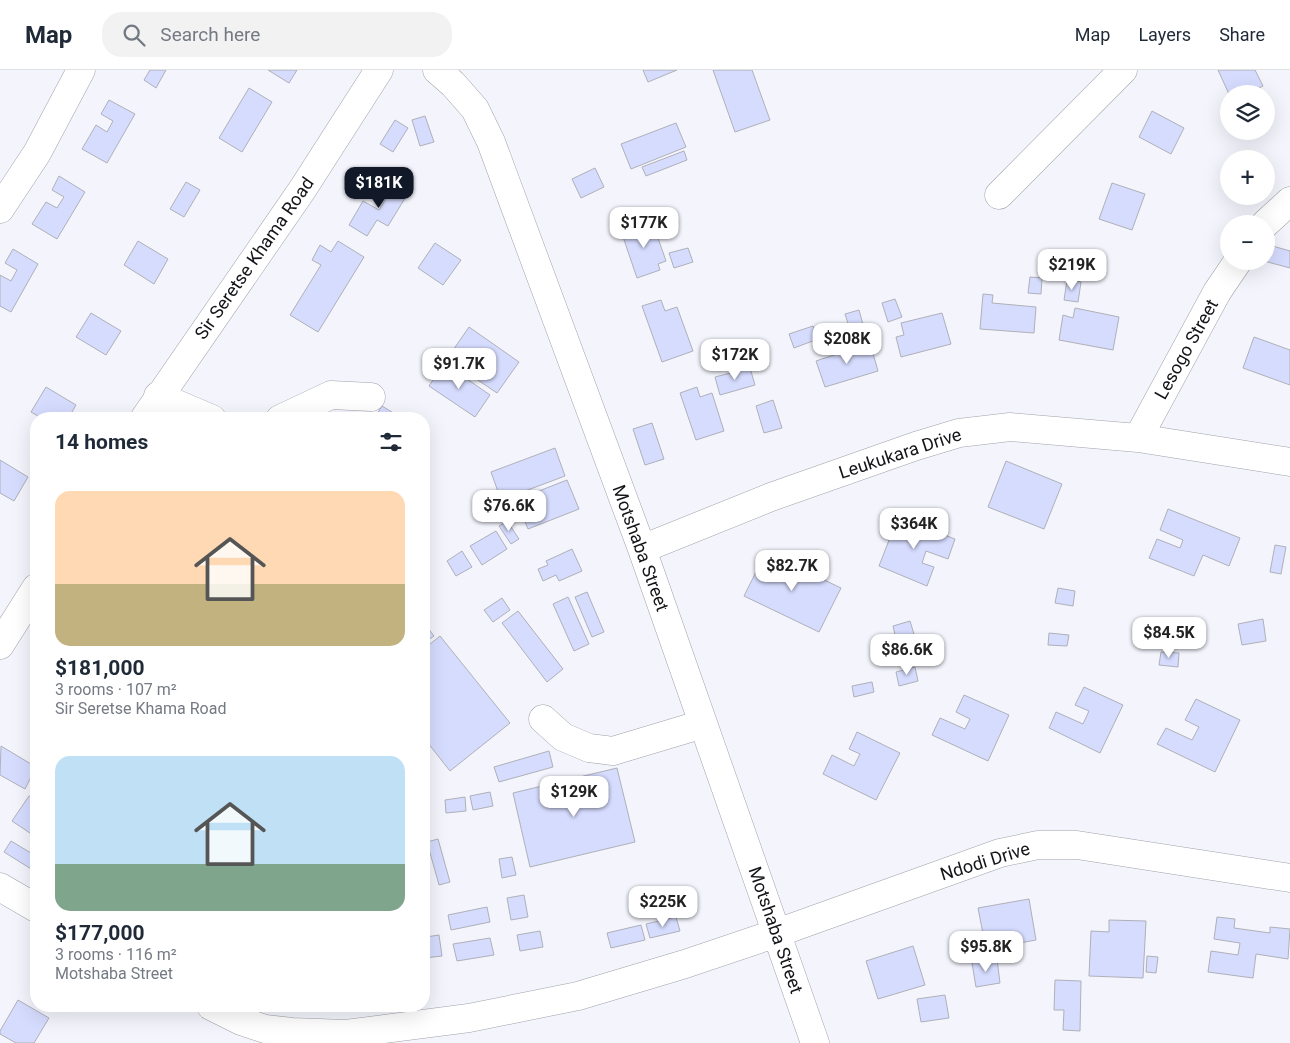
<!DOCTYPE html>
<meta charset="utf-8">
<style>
:root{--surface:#fff;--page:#f2f2f3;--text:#1f2937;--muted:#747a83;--line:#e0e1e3;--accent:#111827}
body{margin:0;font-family:Roboto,sans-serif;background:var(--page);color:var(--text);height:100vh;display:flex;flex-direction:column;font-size:19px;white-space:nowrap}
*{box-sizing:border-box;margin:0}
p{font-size:16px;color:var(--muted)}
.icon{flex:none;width:28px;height:28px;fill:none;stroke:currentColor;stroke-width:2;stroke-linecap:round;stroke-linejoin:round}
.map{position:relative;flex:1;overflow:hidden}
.side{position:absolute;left:30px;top:342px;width:400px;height:600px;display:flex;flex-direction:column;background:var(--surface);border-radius:20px;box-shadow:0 5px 20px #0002}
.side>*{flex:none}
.fabs{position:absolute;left:1220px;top:15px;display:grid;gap:10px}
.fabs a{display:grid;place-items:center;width:55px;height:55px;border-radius:50%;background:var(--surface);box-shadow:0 5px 20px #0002;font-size:25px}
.price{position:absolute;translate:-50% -42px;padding:0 11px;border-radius:10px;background:#fff;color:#222;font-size:16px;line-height:32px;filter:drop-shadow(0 1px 2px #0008)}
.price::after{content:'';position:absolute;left:50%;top:30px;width:15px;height:11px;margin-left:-8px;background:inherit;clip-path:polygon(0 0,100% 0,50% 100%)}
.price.selected{background:var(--accent);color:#fff}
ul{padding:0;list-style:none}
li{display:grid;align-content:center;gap:10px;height:265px;padding:0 25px}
li span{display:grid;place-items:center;height:155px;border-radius:15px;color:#555}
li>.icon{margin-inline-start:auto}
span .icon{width:90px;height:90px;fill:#fffc;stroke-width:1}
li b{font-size:21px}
h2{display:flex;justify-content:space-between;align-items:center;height:60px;padding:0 25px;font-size:21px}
header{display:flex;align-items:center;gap:30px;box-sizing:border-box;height:70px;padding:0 25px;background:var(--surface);border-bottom:1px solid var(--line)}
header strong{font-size:24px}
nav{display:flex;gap:28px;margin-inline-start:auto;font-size:18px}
.search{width:350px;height:45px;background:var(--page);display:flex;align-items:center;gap:12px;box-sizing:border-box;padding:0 18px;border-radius:20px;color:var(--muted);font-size:19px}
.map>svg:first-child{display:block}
</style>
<header>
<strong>Map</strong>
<div class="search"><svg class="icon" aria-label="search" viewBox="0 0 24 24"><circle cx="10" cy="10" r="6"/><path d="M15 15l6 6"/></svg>Search here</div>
<nav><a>Map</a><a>Layers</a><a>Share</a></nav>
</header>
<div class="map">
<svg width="1290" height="973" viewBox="0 0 1290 973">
<rect width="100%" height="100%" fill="#f3f4fc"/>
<!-- building -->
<path fill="#d6dcfe" stroke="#afb0b8" d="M 150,0 L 166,0 L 156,18 L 144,10 Z
M 268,0 L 297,0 L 289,13 Z
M 643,0 L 677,0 L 648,12 Z
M 713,0 L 752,0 L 770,50 L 735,62 Z
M 1218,0 L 1255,0 L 1263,16 L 1246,24 L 1229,24 Z
M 249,18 L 272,32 L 242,82 L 219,68 Z
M 109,30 L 135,44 L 107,93 L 82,79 L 96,55 L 107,62 L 113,51 L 101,44 Z
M 1152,41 L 1184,58 L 1171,84 L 1139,67 Z
M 425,46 L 434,72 L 420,76 L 412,50 Z
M 395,50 L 408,58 L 393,82 L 380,74 Z
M 676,53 L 686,77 L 631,99 L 621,74 Z
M 684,81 L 687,90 L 646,106 L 642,97 Z
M 595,98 L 604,117 L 581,128 L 572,109 Z
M 59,106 L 85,122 L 57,169 L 32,154 L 46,132 L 57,138 L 64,127 L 52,120 Z
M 379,108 L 407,125 L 388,156 L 377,150 L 367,166 L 349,155 L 363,131 L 379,140 L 387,127 L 373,118 Z
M 186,112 L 200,120 L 184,147 L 170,139 Z
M 1112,113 L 1145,124 L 1132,160 L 1099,149 Z
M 652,151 L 666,191 L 658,194 L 660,200 L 637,208 L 621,161 Z
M 138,171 L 168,189 L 154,214 L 124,195 Z
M 338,171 L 364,187 L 318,262 L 290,245 L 321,195 L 312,190 L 320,175 L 331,182 Z
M 435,173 L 461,190 L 443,215 L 418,198 Z
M 1269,175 L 1290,181 L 1290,198 L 1264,191 L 1266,191 Z
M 688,178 L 693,192 L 674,198 L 669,183 Z
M 13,179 L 38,194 L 11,242 L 0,236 L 0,205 L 11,211 L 17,200 L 5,193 Z
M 1030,207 L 1042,208 L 1041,224 L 1028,223 Z
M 1067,210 L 1081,212 L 1078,232 L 1064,230 Z
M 983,224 L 993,225 L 992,233 L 1036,237 L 1034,263 L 980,259 Z
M 895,229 L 902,247 L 888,252 L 882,233 Z
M 661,230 L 665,241 L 677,237 L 693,281 L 662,292 L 642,236 Z
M 1075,238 L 1119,247 L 1113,280 L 1059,270 L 1063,245 L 1073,248 Z
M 859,240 L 865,262 L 852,266 L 845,244 Z
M 91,243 L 121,261 L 106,285 L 76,267 Z
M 942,243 L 951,274 L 901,287 L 896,267 L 904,265 L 901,253 Z
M 813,256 L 818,269 L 794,278 L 789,264 Z
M 469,257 L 519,292 L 497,323 L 447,289 Z
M 1254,267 L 1290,280 L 1290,315 L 1243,298 Z
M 870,273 L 878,301 L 825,317 L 816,291 Z
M 444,293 L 490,325 L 475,347 L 429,316 Z
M 750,298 L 755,315 L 720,325 L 715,307 Z
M 46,317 L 76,335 L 68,349 L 43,349 L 31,342 Z
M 697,317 L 700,327 L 712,323 L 724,361 L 696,370 L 680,323 Z
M 773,330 L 782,358 L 764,363 L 756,336 Z
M 382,336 L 403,349 L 374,349 Z
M 652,353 L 664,389 L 645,395 L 633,359 Z
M 555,378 L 565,406 L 501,430 L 491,402 Z
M 0,390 L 28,407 L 14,431 L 0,423 Z
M 1006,391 L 1062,414 L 1044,459 L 988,437 Z
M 567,410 L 579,439 L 528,459 L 516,430 Z
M 1168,439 L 1240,468 L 1229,496 L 1203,485 L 1194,506 L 1149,488 L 1157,469 L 1180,478 L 1183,470 L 1160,460 Z
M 898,447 L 955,469 L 948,489 L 926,481 L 922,493 L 934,497 L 927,516 L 879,496 Z
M 507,451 L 519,469 L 511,474 L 499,456 Z
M 496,461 L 507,479 L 482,495 L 470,476 Z
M 1275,475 L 1286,477 L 1281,504 L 1270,502 Z
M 572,479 L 582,501 L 559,511 L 556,505 L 543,511 L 538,499 L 548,495 L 546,491 Z
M 462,481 L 472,497 L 456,506 L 447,491 Z
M 766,482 L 841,518 L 819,562 L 744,526 Z
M 1058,518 L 1075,521 L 1073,536 L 1055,533 Z
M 587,522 L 604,562 L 592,567 L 575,527 Z
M 568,527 L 589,574 L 574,581 L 553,534 Z
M 502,528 L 510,540 L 493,552 L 484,540 Z
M 518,541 L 563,599 L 547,612 L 502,553 Z
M 1263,549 L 1266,571 L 1242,575 L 1238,554 Z
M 910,551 L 914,564 L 896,569 L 893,556 Z
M 424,553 L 434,566 L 424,573 Z
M 1049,563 L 1069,565 L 1067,576 L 1048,575 Z
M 440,566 L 510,653 L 450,701 L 424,668 L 424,579 Z
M 1161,582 L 1179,583 L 1178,597 L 1159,595 Z
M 915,597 L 918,611 L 899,616 L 896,602 Z
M 872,612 L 874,622 L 854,627 L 852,616 Z
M 1084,617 L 1123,635 L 1100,683 L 1049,658 L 1056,642 L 1083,654 L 1089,641 L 1075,635 Z
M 964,625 L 1009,645 L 988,691 L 932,665 L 940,648 L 965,659 L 970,649 L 956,642 Z
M 1196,629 L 1240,650 L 1215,702 L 1157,674 L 1166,658 L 1192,670 L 1199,657 L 1185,650 Z
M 857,662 L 900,683 L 876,730 L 823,704 L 832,685 L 854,696 L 860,684 L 849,679 Z
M 1,676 L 36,697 L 25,719 L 0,705 Z
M 549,681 L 553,697 L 499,712 L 494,697 Z
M 617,698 L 635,772 L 530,797 L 513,723 Z
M 490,722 L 493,736 L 473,740 L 470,726 Z
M 29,726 L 36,730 L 36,767 L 12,751 Z
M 465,727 L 466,741 L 446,743 L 445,730 Z
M 438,769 L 450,812 L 439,815 L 427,772 Z
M 11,771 L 36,786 L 36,802 L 4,782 Z
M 512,787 L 516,805 L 502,808 L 499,789 Z
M 524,825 L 528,847 L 511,850 L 507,828 Z
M 1029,829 L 1036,870 L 986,879 L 978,838 Z
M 487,837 L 490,852 L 451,860 L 448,845 Z
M 676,847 L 680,861 L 650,868 L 646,854 Z
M 1217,847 L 1235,849 L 1234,858 L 1270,863 L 1270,857 L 1290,859 L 1288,889 L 1256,884 L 1253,908 L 1208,902 L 1211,881 L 1238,885 L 1240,873 L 1214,869 Z
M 1109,850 L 1146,851 L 1143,908 L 1089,906 L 1091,861 L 1109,862 Z
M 424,853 L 426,867 L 439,865 L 442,886 L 424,888 Z
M 641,855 L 645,870 L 611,878 L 607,863 Z
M 540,861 L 543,877 L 520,881 L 517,865 Z
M 490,868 L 494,885 L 457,891 L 453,874 Z
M 913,876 L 925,915 L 878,929 L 866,891 Z
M 1147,886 L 1158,887 L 1156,903 L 1146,902 Z
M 997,889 L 1000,913 L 976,917 L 972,893 Z
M 1055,910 L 1081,911 L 1080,961 L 1063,960 L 1064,940 L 1054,940 Z
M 945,925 L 949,948 L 921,952 L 917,929 Z
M 18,930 L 49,948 L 34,973 L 16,973 L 0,964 L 0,961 Z"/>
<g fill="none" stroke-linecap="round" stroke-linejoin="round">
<defs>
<path id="minor" d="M 437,0 L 453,14 L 475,39 L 491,72 L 642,479 L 815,973
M 999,125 L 1123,0
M 0,139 L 37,83 L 81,0
M 1265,154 L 1290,131
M 158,326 L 212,349
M 280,349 L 331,325 L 371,327
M 1138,368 L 1217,222 L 1238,191
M 642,479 L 771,427 L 916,376 L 959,363 L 1010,357 L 1138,368 L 1290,392
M 543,649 L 563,667 L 589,678 L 613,681 L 703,654
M 0,817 L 36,838
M 211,936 L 241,951 L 265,959 L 292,962 L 346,964 L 469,948 L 578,926 L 685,894 L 777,863 L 1000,783 L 1038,775 L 1077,775 L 1290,808"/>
<path id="major" d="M 144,349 L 302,120 L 379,0
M 0,575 L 36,518"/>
</defs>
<!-- minor casing -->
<use href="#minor" stroke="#a1a2aa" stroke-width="29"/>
<!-- major casing -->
<use href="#major" stroke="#a1a2aa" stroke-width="29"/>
<!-- minor -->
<use href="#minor" stroke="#fff" stroke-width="28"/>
<!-- major -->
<use href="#major" stroke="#fff" stroke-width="28"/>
</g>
<g text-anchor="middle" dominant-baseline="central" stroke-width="4.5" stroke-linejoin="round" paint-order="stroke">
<!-- street labels -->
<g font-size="18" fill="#141518" stroke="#fff">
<text transform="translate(254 188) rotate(-55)">Sir Seretse Khama Road</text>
<text transform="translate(1186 279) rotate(-61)">Lesogo Street</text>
<text transform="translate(900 383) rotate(-18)">Leukukara Drive</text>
<text transform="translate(641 478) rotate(70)">Motshaba Street</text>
<text transform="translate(985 791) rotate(-17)">Ndodi Drive</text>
<text transform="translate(776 860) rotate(71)">Motshaba Street</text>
</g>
</g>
</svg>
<div class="fabs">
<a><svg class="icon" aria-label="layers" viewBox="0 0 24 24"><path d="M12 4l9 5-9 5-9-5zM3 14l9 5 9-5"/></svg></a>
<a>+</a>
<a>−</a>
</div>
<b class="price selected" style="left:379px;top:139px">$181K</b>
<b class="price" style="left:644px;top:179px">$177K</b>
<b class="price" style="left:1072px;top:221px">$219K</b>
<b class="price" style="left:847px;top:295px">$208K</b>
<b class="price" style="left:735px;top:311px">$172K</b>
<b class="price" style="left:459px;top:320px">$91.7K</b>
<b class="price" style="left:509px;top:462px">$76.6K</b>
<b class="price" style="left:914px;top:480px">$364K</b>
<b class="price" style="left:792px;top:522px">$82.7K</b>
<b class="price" style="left:1169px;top:589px">$84.5K</b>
<b class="price" style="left:907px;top:606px">$86.6K</b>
<b class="price" style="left:574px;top:748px">$129K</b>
<b class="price" style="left:663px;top:858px">$225K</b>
<b class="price" style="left:986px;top:903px">$95.8K</b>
<section class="side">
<h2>14 homes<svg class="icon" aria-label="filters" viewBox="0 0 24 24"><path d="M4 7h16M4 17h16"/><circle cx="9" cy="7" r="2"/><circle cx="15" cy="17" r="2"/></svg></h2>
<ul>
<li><span style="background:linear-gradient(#ffd9b3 60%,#c2b280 0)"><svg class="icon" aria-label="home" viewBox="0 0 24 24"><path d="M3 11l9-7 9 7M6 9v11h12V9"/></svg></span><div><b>$181,000</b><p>3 rooms · 107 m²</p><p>Sir Seretse Khama Road</p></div></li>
<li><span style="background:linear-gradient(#bfe0f5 70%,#7fa58c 0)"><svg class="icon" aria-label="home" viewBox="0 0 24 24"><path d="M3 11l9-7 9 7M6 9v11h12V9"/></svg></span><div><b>$177,000</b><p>3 rooms · 116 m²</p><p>Motshaba Street</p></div></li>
</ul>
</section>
</div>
